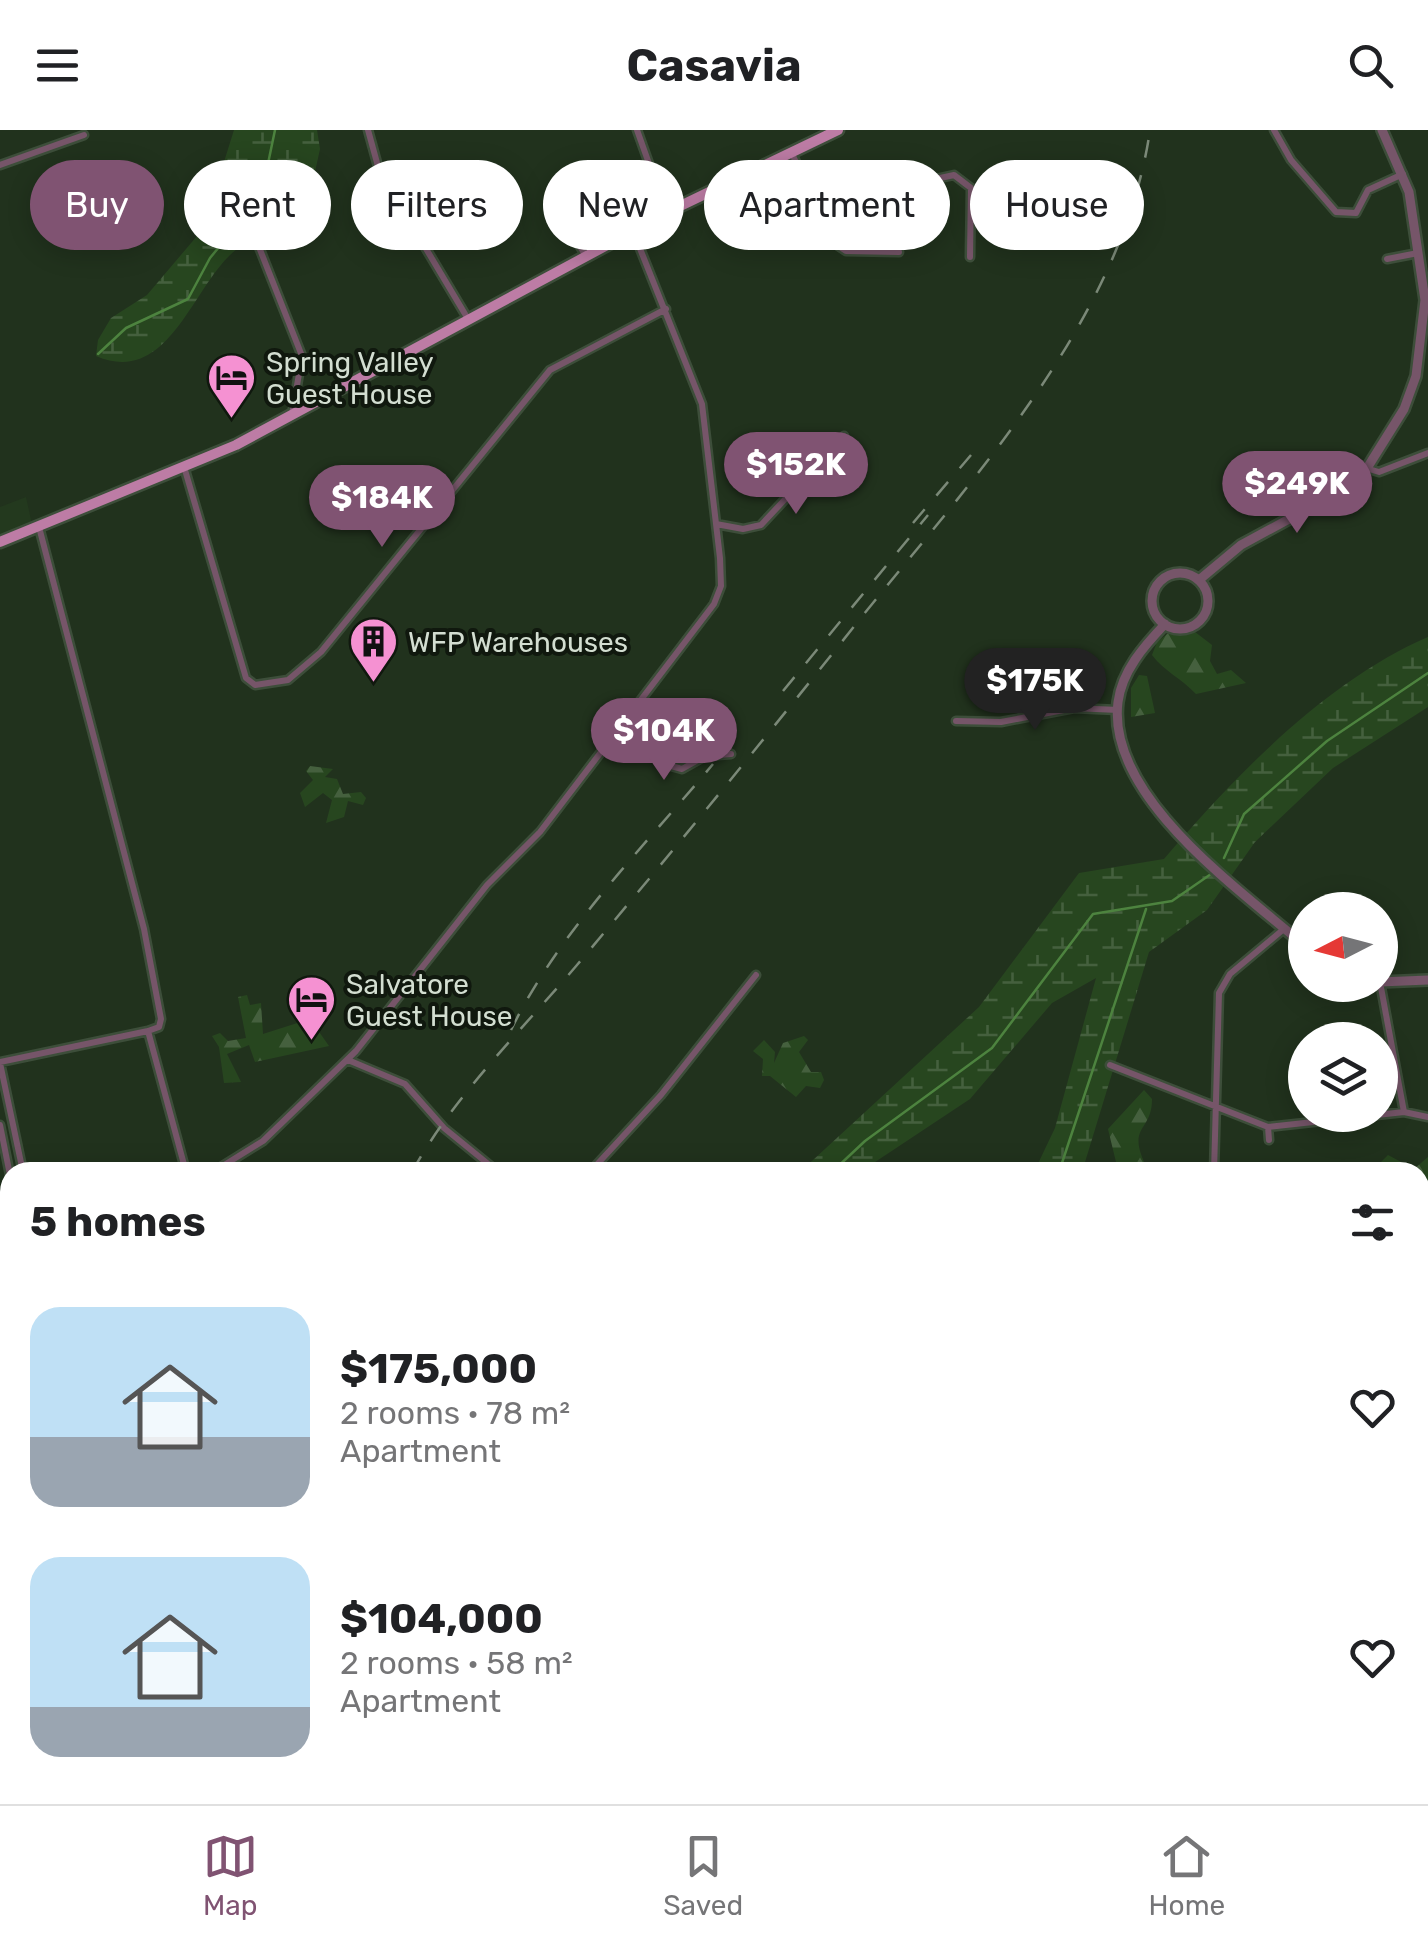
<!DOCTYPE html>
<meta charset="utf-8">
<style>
:root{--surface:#fff;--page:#f2f2f2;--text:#202124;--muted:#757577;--line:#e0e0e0;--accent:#805372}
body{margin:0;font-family:Rubik,sans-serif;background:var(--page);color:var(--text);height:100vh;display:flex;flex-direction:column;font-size:38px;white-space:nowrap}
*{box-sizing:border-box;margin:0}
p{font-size:32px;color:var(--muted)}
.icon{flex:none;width:55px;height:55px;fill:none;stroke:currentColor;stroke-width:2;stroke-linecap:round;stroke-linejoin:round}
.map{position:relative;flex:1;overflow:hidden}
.panel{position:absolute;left:0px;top:1032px;width:1430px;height:642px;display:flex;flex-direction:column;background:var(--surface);border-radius:30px 30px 0 0;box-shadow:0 5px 25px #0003}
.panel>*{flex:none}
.hud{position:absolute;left:30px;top:30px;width:1370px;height:90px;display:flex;gap:20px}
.needle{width:65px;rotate:264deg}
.controls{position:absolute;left:1288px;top:762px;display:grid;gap:20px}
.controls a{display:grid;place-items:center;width:110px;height:110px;border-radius:50%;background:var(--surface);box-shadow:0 5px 25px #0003;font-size:50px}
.price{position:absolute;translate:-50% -85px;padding:0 22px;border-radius:35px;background:var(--accent);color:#fff;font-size:32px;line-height:65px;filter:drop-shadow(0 2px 5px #0008)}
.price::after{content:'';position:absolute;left:50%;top:60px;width:30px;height:22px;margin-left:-15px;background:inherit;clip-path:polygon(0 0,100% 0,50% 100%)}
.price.selected{background:#222;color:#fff}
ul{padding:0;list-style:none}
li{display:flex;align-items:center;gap:30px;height:250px;padding:0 30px}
li span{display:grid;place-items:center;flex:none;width:280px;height:200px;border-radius:30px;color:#555}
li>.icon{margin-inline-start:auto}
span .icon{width:120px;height:120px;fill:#fffc;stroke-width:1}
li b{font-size:42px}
h2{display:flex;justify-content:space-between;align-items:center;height:120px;padding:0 30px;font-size:42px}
.tag{padding:0 35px;border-radius:45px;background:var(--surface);box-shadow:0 5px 25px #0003;font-size:35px;line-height:90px}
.tag.selected{background:var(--accent);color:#fff}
header{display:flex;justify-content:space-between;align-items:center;height:130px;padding:0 30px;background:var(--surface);font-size:45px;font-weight:700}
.tab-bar{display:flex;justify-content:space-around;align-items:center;height:140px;border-top:2px solid var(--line);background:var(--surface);font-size:28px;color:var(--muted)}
.tab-bar a{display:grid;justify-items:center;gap:5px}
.tab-bar .selected{color:var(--accent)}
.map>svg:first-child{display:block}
</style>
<header><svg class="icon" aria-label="menu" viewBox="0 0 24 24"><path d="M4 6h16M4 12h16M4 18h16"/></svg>Casavia<svg class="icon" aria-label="search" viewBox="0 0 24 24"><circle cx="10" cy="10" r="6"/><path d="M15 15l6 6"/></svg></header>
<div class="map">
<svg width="1428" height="1674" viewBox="0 0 1428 1674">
<defs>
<pattern id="forest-firs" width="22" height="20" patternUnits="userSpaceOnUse" patternTransform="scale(2.5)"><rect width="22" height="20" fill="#27461f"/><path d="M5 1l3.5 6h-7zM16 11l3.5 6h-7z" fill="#45603e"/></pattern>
<pattern id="wetland-marsh" width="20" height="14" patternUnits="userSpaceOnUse" patternTransform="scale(2.5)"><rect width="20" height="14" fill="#27461f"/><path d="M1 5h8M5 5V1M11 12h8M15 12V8" fill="none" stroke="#45603e"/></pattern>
</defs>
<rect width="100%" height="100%" fill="#21321d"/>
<!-- built -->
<path fill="#23391e" d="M 26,367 L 34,403 L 0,416 L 0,377 Z
M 635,1665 L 694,1665 L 673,1674 L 638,1674 Z"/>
<!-- forest -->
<path fill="url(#forest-firs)" d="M 1182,492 L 1212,515 L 1210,531 L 1217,544 L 1231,540 L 1246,553 L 1196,564 C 1181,548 1165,542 1152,525 L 1157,512 Z
M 1139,545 L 1147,546 L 1155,583 L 1131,587 L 1131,558 Z
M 310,636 L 333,639 L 325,647 L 337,649 L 343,664 L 361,662 L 366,668 L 363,675 L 348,671 L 344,687 L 326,693 L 332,670 L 323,663 L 305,677 L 300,663 L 313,650 L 306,641 Z
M 247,865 L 250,875 L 261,873 L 263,904 L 310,889 L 329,916 L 255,932 L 249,915 L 227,924 L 241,952 L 224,953 L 219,917 L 212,906 L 220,903 L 228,911 L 246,908 L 238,867 Z
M 804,906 L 808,910 L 799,922 L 811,942 L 821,942 L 824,950 L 820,958 L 806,956 L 796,967 L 770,946 L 762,946 L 763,929 L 753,921 L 764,910 L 775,922 L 774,933 L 783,913 Z
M 1144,960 L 1152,969 C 1152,1002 1127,995 1145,1034 L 1127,1037 L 1116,1032 L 1108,999 Z
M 1388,1025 L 1414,1039 L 1428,1027 L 1428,1117 L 1420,1119 L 1420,1042 L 1389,1042 L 1378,1035 Z"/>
<!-- wetland -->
<path fill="url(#wetland-marsh)" d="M 234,0 L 317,0 L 320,19 L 303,96 C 284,102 252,107 237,119 C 193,152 170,258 96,226 L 98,210 L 111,188 L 147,165 L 203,99 Z
M 1428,507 L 1428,577 L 1333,638 L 1255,712 L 1207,780 L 1149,822 L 1082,1042 L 1034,1042 L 1055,998 L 1096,848 L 1052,873 L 970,969 L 860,1042 L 800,1042 L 979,877 L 1079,743 L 1164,729 C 1235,646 1326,551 1428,507 Z
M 10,1348 L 10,1472 L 0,1480 L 0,1349 Z
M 990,1665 L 1032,1665 L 1028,1674 L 985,1674 Z"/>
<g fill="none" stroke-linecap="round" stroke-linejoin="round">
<!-- stream -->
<path stroke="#4d833f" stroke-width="2.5" d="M 245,72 L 265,48 L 275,0
M 98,224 L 126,198 L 188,169 L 210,128 L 233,100 L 237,86
M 1224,728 L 1244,684 L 1327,611 L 1428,543
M 832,1042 L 865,1011 L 992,918 L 1093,784 L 1172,771 L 1211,744
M 1059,1042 L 1146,779
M 0,1385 L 10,1375
M 1007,1674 L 1010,1665"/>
<defs>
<path id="minor" d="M 368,0 L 379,40 L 468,189
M 637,0 L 652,42 L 674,78
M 1274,0 L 1291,30 L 1336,82 L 1356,83 L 1368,60 L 1403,44
M 791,22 L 837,115 L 846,121 L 899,122
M 0,35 L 84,5
M 816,75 L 954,45 L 971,58 L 970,127
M 556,78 L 586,126
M 244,79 L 302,226 L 292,285
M 1387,129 L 1418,123
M 1369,339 L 1379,342 L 1428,323
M 185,340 L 246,548 L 255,555 L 288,550 L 321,522 L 550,240 L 666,179
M 716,394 L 743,399 L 761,395 L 844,306
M 956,591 L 1001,592 L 1074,578 L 1118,580
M 619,597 L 671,636 L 682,639 L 705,626 L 731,624
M 1380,852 L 1404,982
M 148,901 L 186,1042
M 348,930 L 405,954 L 444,998 L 498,1042
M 0,932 L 148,901 L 159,897 L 161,889 L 144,799 L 39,397
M 0,933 L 23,1042
M 1110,935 L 1268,997
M 0,995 L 10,1045 L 0,1097
M 1269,1010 L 1268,997 L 1404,982 L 1428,987
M 213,1042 L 263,1011 L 356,921 L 487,755 L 540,702 L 714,474 L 721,456 L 720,428 L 702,274 L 633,101
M 590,1042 L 661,965 L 756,845
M 1214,1042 L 1219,863 L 1230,844 L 1285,798
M 0,1126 L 10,1108
M 1420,1462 L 1428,1466
M 1420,1592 L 1428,1592
M 0,1618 L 10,1610
M 709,1665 L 714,1674
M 1239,1665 L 1242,1674
M 1354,1665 L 1357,1674
M 255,1674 L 268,1665"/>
<path id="tertiary" d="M1152 471a28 28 0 1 1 56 0a28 28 0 1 1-56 0Z
M 1199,450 L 1241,415 L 1359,351 L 1404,279 L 1416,246 L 1425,170 L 1409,62 L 1382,0
M 1165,494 C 1144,516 1122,541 1118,572 C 1106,667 1242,761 1305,816
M 1380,852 L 1428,850"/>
<path id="primary" d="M 0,412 L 236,315 L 674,79 L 838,0"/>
</defs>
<!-- minor casing -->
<use href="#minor" stroke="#3d4e3a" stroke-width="11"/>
<!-- tertiary casing -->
<use href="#tertiary" stroke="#3d4e3a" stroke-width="14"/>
<!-- primary casing -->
<use href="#primary" stroke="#3d4e3a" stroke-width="15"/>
<!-- minor -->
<use href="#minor" stroke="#765569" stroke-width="6"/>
<!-- tertiary -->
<use href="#tertiary" stroke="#765569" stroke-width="9"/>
<!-- primary -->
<use href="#primary" stroke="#bd7ca5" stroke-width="10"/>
<!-- rail -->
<path stroke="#7b8978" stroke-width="2.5" stroke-dasharray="18 18" stroke-linecap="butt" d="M 913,393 L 971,325
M 783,561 L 928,385
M 511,900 C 559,801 643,718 713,634
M 412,1042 C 453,967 521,901 577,835 C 673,721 767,606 860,489 C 975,346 1123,187 1150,0
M 487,1665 L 493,1674"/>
</g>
<!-- icons -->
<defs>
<symbol id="hotel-pin" viewBox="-11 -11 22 30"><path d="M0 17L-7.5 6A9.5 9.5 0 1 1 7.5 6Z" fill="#f591d2" stroke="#10180e"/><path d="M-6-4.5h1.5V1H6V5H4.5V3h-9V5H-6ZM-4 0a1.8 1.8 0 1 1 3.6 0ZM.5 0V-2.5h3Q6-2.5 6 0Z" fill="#111"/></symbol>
<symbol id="building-pin" viewBox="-11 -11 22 30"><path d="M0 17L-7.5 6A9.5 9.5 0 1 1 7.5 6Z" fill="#f591d2" stroke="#10180e"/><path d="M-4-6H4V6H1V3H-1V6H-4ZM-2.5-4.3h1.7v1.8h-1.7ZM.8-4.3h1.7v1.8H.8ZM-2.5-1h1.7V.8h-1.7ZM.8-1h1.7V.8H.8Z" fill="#111"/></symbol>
</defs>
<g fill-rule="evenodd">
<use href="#hotel-pin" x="204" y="220" width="55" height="75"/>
<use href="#building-pin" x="346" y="484" width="55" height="75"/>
<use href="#hotel-pin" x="284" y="842" width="55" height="75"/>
</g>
<g text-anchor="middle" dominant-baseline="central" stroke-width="8" stroke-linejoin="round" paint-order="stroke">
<!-- poi labels -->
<g font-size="28" fill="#d3ded1" stroke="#10180e" text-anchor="start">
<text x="266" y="232">Spring Valley<tspan x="266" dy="32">Guest House</tspan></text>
<text x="408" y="512">WFP Warehouses</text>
<text x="346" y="854">Salvatore<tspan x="346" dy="32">Guest House</tspan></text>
</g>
</g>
</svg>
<div class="controls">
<a><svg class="needle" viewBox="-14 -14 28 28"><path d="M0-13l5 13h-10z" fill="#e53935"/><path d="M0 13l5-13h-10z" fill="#757577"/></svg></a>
<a><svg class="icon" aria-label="layers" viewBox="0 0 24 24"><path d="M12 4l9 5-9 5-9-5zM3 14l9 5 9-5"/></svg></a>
</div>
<b class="price" style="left:796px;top:387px">$152K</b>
<b class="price" style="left:1297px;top:406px">$249K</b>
<b class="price" style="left:382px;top:420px">$184K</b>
<b class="price selected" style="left:1035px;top:603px">$175K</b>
<b class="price" style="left:664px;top:653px">$104K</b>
<div class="hud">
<a class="tag selected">Buy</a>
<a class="tag">Rent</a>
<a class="tag">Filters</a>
<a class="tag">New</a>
<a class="tag">Apartment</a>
<a class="tag">House</a>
</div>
<section class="panel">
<h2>5 homes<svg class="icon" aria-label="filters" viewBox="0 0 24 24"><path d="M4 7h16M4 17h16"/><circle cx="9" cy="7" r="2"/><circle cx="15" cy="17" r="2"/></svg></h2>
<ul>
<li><span style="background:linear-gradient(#bfe0f5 65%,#9aa5b1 0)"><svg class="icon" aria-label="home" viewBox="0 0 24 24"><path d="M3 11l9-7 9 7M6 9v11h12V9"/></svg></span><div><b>$175,000</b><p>2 rooms · 78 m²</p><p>Apartment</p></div><svg class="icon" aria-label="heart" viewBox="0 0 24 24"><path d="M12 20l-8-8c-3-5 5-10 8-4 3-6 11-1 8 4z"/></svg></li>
<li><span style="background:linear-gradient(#bfe0f5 75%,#9aa5b1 0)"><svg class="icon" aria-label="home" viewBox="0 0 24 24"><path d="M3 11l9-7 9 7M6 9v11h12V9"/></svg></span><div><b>$104,000</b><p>2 rooms · 58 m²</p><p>Apartment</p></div><svg class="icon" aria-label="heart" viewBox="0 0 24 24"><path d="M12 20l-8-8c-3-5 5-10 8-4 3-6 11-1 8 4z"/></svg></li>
</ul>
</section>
</div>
<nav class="tab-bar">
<a class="selected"><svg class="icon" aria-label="map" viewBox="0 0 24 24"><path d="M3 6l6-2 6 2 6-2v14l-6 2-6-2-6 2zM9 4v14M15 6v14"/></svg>Map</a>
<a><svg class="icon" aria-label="saved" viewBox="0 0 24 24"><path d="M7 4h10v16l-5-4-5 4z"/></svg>Saved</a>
<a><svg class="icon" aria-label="home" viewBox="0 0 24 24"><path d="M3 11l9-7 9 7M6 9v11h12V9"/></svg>Home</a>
</nav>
